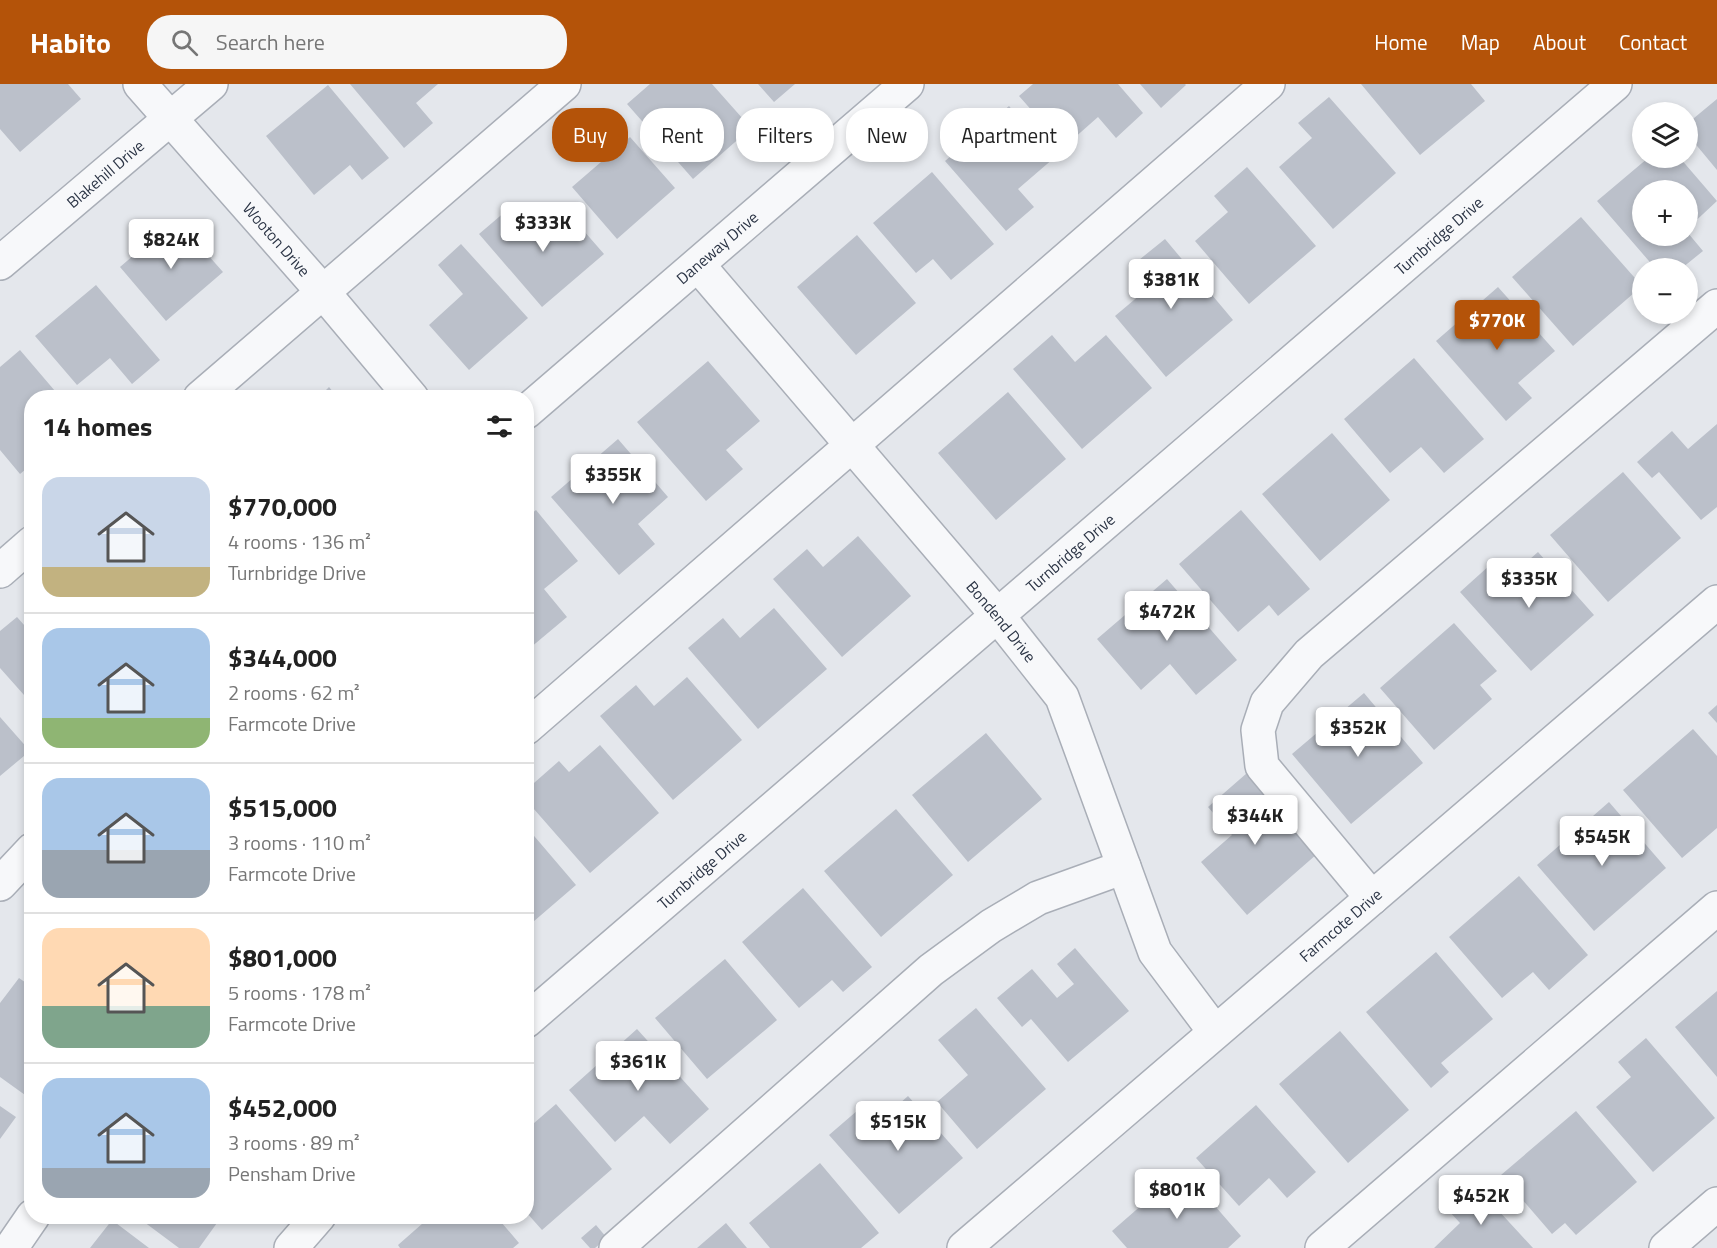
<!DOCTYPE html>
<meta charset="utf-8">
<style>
:root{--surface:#fff;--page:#f6f6f6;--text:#222;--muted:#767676;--line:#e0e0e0;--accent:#b45309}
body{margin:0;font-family:"Titillium Web",sans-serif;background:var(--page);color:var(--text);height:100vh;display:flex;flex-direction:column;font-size:22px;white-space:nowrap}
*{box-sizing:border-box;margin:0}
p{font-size:20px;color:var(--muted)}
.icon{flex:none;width:33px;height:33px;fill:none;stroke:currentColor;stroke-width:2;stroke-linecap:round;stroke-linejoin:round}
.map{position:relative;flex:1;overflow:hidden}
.details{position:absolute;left:24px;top:306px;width:510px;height:834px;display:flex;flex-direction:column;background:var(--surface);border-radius:24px;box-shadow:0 3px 9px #0003}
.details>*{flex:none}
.banner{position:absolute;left:552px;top:24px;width:570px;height:54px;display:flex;gap:12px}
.tools{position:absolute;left:1632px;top:18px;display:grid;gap:12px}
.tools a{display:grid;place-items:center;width:66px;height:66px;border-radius:50%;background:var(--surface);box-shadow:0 3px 9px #0003;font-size:30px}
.price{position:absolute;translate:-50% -51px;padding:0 14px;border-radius:6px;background:#fff;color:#222;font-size:20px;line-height:39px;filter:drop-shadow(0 2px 3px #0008)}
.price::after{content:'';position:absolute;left:50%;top:36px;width:18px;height:14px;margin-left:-9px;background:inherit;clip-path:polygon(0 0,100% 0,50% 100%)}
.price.current{background:var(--accent);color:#fff}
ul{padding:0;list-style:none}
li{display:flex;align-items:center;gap:18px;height:150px;padding:0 18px}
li+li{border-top:2px solid var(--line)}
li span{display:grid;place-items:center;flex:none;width:168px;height:120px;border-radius:18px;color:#555}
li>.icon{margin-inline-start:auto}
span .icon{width:72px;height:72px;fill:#fffc;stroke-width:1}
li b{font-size:26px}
h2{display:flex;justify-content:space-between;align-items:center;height:72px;padding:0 18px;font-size:26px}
.tag{padding:0 21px;border-radius:24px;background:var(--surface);box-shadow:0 3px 9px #0003;font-size:21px;line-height:54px}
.tag.current{background:var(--accent);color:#fff}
header{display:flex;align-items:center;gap:36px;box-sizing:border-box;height:84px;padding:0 30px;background:var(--accent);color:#fff}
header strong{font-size:28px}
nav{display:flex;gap:33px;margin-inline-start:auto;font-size:21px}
.search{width:420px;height:54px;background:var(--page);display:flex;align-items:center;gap:15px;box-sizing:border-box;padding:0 21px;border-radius:24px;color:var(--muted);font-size:22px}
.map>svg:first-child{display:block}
</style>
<header>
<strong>Habito</strong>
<div class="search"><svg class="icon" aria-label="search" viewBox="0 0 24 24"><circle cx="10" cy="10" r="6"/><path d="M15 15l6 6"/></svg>Search here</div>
<nav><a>Home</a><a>Map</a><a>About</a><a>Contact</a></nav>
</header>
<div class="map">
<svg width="1717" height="1164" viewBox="0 0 1717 1164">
<rect width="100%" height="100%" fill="#e4e7ec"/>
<!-- building -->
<path fill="#bbc0ca" d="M 0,0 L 68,0 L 81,15 L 20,68 L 0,45 Z
M 350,0 L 438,0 L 416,19 L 433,39 L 404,64 Z
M 650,0 L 712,0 L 751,44 L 693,95 L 627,20 Z
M 758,0 L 795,0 L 774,18 Z
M 1033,0 L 1118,0 L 1143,29 L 1116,54 L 1098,33 L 1064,63 L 1019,12 Z
M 1140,0 L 1185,0 L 1186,1 L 1161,24 Z
M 1361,0 L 1471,0 L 1485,17 L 1420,71 Z
M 328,1 L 389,74 L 362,96 L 350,81 L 314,111 L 266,52 Z
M 1329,13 L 1396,89 L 1333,145 L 1279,83 L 1312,54 L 1298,39 Z
M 1717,15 L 1717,86 L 1688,51 L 1688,39 Z
M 1009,22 L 1054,74 L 1018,105 L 1034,123 L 1006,147 L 945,77 Z
M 630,53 L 675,104 L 617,155 L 572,103 Z
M 1648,74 L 1680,74 L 1717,117 L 1688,144 L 1688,106 L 1642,106 L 1642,152 L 1688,152 L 1688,149 L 1703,167 L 1682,184 L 1655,184 L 1597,117 Z
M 1247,83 L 1316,162 L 1249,220 L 1195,157 L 1228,128 L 1214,112 Z
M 932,88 L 994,160 L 951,196 L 933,175 L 916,189 L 873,139 Z
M 563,123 L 604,170 L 542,223 L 479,150 L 506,127 L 528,153 Z
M 1581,133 L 1642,202 L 1573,262 L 1512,193 Z
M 176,135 L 223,188 L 166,237 L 120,183 Z
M 857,151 L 916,219 L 856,271 L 797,203 Z
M 1165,155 L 1233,236 L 1166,293 L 1115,232 L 1147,205 L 1129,184 Z
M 461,160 L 528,234 L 469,286 L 429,241 L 463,210 L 438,181 Z
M 96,201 L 160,276 L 132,300 L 110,274 L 77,301 L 35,252 Z
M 1498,203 L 1555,267 L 1518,299 L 1532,314 L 1506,337 L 1436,257 Z
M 1052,251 L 1075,278 L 1106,251 L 1152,304 L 1082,365 L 1013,285 Z
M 20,266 L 61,314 L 32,314 L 32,380 L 20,390 L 0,366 L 0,283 Z
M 1414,274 L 1484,355 L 1444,389 L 1421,363 L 1390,389 L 1344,335 Z
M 708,277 L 760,337 L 726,366 L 743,385 L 706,417 L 637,338 Z
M 329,303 L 338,314 L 318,314 Z
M 1008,308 L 1066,375 L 996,436 L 938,369 Z
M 1717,340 L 1717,423 L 1701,436 L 1659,388 L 1652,394 L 1637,378 L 1672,347 L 1688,365 Z
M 1332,349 L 1390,416 L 1320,477 L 1262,410 Z
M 618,355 L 668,413 L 638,440 L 655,460 L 619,491 L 551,413 Z
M 1623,388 L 1681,454 L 1608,518 L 1550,451 Z
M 536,426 L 578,477 L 544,505 L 567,533 L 530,564 L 526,559 L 526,434 Z
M 1241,426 L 1310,505 L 1278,532 L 1269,521 L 1238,548 L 1179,480 Z
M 858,452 L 911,512 L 842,573 L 773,495 L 807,465 L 823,483 Z
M 1538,468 L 1594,531 L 1531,587 L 1460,508 L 1490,481 L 1505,497 Z
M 1167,495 L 1237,576 L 1196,611 L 1170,580 L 1141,606 L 1097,555 Z
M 774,524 L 827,585 L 758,645 L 688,564 L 723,534 L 740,554 Z
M 17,533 L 32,550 L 32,620 L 0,584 L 0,547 Z
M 1454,539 L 1497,587 L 1480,601 L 1492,615 L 1434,666 L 1380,604 Z
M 687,593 L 742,656 L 673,716 L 600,632 L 636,601 L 654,622 Z
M 1364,609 L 1423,679 L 1351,740 L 1292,670 Z
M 1717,621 L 1717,639 L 1708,629 Z
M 0,633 L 30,667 L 0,692 Z
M 1693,645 L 1717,672 L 1717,744 L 1682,774 L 1623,706 Z
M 986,649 L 1042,715 L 968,778 L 912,711 Z
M 600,661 L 659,729 L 590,789 L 526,716 L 526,706 L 559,677 L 569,688 Z
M 1247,689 L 1317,770 L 1247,831 L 1201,778 L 1232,751 L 1208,723 Z
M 1609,718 L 1666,784 L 1594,847 L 1537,781 Z
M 896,725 L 953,791 L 881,853 L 824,787 Z
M 529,746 L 576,801 L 526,844 L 526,748 Z
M 1519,792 L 1588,871 L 1549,906 L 1533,888 L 1502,914 L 1449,853 Z
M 803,804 L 872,883 L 843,908 L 832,896 L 799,924 L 742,858 Z
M 1075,864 L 1129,927 L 1068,978 L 1031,935 L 1022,943 L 997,914 L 1032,885 L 1057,914 L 1074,900 L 1057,880 Z
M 1436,868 L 1493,935 L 1441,979 L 1449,988 L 1431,1004 L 1366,928 Z
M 725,875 L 777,936 L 707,995 L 655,934 Z
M 19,894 L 32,903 L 32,1016 L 0,993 L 0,919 Z
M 1717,907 L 1717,993 L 1675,943 Z
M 976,924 L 1046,1005 L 977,1065 L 937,1018 L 968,991 L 938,956 Z
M 637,945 L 709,1025 L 670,1060 L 644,1032 L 615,1058 L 569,1006 Z
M 1340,947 L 1409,1026 L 1348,1079 L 1279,1000 Z
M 1646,954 L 1715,1034 L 1653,1088 L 1596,1023 L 1631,993 L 1618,978 Z
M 908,1012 L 963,1074 L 899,1130 L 829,1051 L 858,1026 L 873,1043 Z
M 556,1020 L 612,1085 L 542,1146 L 526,1128 L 526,1046 Z
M 1256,1021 L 1316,1088 L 1287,1114 L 1269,1094 L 1239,1122 L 1196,1074 Z
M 0,1022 L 16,1033 L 0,1055 Z
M 1576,1027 L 1637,1098 L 1576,1151 L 1565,1139 L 1552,1150 L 1501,1091 Z
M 820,1079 L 879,1149 L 861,1164 L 770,1164 L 749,1139 Z
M 1183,1085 L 1241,1152 L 1228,1164 L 1127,1164 L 1112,1147 Z
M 1475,1101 L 1533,1164 L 1434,1164 L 1460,1139 L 1448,1126 Z
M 136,1132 L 222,1132 L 199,1164 L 179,1164 Z
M 431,1132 L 496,1132 L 519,1159 L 513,1164 L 400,1164 L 398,1161 Z
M 112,1136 L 149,1164 L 90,1164 Z
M 726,1139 L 747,1164 L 697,1164 Z
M 596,1141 L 607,1154 L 595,1164 L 590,1164 L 581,1154 Z"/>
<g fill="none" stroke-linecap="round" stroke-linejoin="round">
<defs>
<g id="minor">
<path id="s1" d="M 140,0 L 323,208 L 412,314"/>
<path id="s2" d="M 0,179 L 211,0"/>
<path id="s3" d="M 698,181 L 998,532 L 1062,613 L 1155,868 L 1215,948"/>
<path d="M 200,314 L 564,0"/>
<path id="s4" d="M 526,328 L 907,0"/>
<path d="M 0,487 L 32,459"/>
<path d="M 526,644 L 1268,0"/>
<path d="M 0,800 L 32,766"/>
<path d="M 1372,814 L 1262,682 L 1258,646 L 1267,619 L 1309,570 L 1717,222"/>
<path id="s5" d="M 526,937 L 1615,0"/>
<path d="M 11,1164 L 33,1132"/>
<path d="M 291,1164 L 319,1132"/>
<path d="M 616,1164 L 931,886 L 991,842 L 1038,814 L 1124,783"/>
<path id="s6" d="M 964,1164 L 1717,518"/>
<path d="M 1322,1164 L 1717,824"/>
<path d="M 1666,1164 L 1717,1120"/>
</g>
</defs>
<!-- minor casing -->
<use href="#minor" stroke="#a9aeb7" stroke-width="36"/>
<!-- minor -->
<use href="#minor" stroke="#f7f8fa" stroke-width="33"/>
</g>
<g text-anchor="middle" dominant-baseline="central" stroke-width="4.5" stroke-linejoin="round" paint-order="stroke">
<!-- street labels -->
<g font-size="16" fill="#2b3445" stroke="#f4f6f9">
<text stroke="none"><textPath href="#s2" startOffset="138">Blakehill Drive</textPath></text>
<text stroke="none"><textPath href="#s5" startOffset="1204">Turnbridge Drive</textPath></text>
<text stroke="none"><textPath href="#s1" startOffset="207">Wooton Drive</textPath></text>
<text stroke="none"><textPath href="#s4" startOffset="252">Daneway Drive</textPath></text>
<text stroke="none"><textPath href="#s5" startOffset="718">Turnbridge Drive</textPath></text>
<text stroke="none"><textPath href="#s3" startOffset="468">Bondend Drive</textPath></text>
<text stroke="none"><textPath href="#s5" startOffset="232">Turnbridge Drive</textPath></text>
<text stroke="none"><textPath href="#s6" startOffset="496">Farmcote Drive</textPath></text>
</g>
</g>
</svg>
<div class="tools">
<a><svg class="icon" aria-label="layers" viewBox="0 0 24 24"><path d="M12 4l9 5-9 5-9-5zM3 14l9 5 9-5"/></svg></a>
<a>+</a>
<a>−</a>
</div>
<b class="price" style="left:543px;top:169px">$333K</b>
<b class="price" style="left:171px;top:186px">$824K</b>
<b class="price" style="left:1171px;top:226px">$381K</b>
<b class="price current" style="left:1497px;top:267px">$770K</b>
<b class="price" style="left:613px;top:421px">$355K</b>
<b class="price" style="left:1529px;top:525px">$335K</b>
<b class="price" style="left:1167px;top:558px">$472K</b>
<b class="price" style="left:1358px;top:674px">$352K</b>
<b class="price" style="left:1255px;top:762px">$344K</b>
<b class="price" style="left:1602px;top:783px">$545K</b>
<b class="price" style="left:638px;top:1008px">$361K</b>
<b class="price" style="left:898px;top:1068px">$515K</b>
<b class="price" style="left:1177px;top:1136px">$801K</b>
<b class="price" style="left:1481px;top:1142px">$452K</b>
<div class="banner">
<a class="tag current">Buy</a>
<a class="tag">Rent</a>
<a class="tag">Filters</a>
<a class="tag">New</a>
<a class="tag">Apartment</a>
</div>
<section class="details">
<h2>14 homes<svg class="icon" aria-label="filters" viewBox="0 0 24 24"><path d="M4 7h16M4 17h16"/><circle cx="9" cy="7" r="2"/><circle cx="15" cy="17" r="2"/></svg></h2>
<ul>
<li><span style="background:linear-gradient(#c9d6e8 75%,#c2b280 0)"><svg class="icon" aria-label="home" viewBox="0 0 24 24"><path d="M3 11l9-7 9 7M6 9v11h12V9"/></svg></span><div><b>$770,000</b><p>4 rooms · 136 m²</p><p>Turnbridge Drive</p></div></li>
<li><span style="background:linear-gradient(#a9c7e8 75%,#8fb573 0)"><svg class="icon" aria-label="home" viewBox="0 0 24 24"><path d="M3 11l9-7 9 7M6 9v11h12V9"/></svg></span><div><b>$344,000</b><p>2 rooms · 62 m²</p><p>Farmcote Drive</p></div></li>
<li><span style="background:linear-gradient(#a9c7e8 60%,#9aa5b1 0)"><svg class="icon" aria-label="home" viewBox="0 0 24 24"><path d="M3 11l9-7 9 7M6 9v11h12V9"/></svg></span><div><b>$515,000</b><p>3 rooms · 110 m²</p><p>Farmcote Drive</p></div></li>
<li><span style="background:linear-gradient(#ffd9b3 65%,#7fa58c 0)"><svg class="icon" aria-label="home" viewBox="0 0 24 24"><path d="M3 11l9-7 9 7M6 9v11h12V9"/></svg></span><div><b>$801,000</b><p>5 rooms · 178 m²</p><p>Farmcote Drive</p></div></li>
<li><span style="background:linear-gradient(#a9c7e8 75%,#9aa5b1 0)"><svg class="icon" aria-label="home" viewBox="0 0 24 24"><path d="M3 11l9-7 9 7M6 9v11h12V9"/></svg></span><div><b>$452,000</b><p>3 rooms · 89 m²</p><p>Pensham Drive</p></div></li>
</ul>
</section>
</div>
